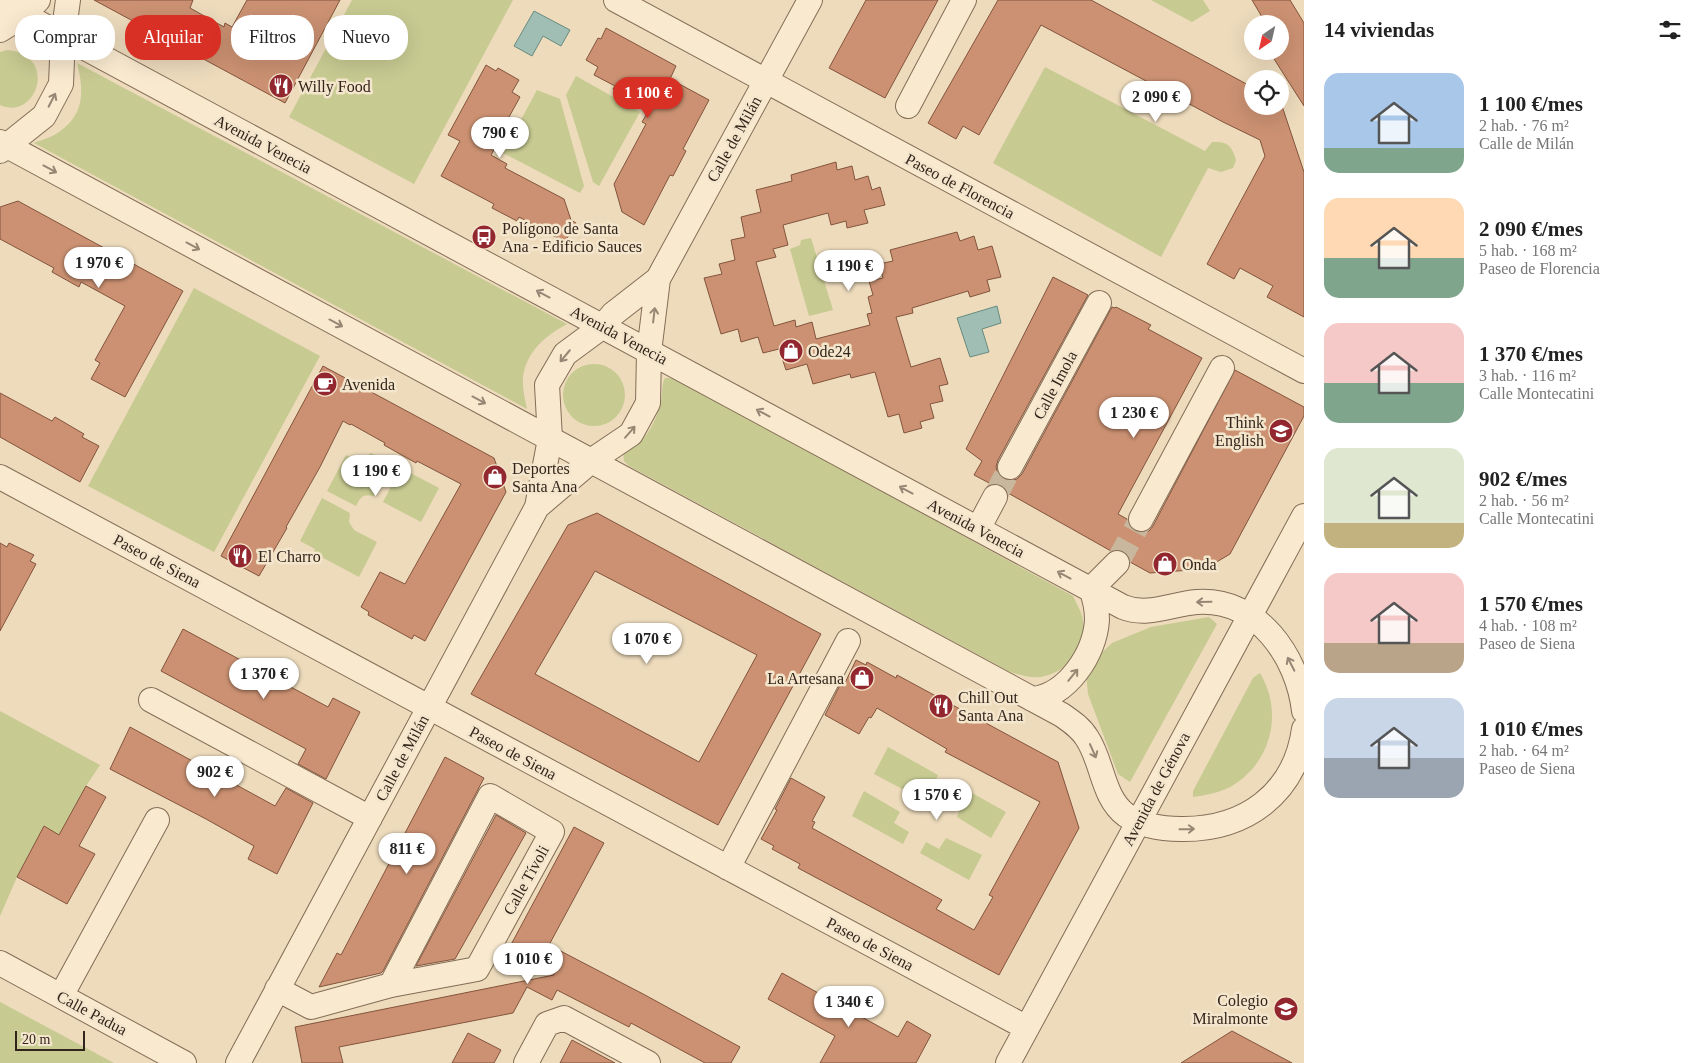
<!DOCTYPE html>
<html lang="es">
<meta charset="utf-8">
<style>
:root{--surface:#fff;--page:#f2f2f2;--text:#222;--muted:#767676;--accent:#d93025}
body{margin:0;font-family:"Times New Roman",serif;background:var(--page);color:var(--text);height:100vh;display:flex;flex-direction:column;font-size:19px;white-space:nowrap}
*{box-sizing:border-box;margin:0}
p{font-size:16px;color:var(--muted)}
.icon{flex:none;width:28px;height:28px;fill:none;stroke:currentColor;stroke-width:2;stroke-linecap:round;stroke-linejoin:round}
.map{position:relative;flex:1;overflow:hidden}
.drawer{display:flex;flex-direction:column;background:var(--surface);width:400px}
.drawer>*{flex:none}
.guide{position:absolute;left:15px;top:15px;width:475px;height:45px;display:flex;gap:10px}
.needle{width:32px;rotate:214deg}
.fabs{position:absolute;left:1244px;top:15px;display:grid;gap:10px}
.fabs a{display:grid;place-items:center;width:45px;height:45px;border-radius:50%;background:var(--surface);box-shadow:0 5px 20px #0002;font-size:25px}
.scale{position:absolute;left:15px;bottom:12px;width:70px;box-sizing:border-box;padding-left:5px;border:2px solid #33251b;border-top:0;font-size:14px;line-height:18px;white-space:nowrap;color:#33251b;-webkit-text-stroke:4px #f4e6cc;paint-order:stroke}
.price{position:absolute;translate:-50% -42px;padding:0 11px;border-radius:18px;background:#fff;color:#222;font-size:16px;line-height:32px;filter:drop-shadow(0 1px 2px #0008)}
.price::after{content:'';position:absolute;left:50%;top:30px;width:15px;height:11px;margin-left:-8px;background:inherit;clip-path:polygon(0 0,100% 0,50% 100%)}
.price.current{background:var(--accent);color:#fff}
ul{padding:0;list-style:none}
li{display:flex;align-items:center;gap:15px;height:125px;padding:0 20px}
li span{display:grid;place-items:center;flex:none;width:140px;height:100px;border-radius:15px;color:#555}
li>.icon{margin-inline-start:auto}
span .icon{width:60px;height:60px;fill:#fffc;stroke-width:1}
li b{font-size:21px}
h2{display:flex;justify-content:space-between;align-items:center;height:60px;padding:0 20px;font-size:21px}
.tag{padding:0 18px;border-radius:20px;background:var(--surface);box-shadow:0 5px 20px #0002;font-size:18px;line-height:45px}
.tag.current{background:var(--accent);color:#fff}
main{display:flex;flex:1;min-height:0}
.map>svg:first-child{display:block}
</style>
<main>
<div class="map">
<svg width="1304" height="1063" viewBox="0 0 1304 1063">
<rect width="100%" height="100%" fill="#eddbbc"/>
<!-- green -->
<path fill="#c7ca91" d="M 352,0 L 513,0 L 414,184 L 289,117 Z
M 1151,0 L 1203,0 L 1210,11 L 1192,22 Z
M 7,50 C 59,54 37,122 0,105 L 0,52 Z
M 77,63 L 567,324 C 546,335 526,352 523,377 C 522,388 525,399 527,409 L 34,143 C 42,140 52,137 59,132 C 85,114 84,90 77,63 Z
M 1045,67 L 1205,151 L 1212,142 C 1228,141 1232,146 1236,160 L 1233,168 L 1221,172 L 1208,168 L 1161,257 L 993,163 Z
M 576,76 L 640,112 L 599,186 L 593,182 L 566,95 Z
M 537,90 L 560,99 L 584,186 L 580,193 L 503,153 Z
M 811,238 L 833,310 L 809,316 L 790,249 L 800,245 L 801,240 Z
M 194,288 L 320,356 L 214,552 L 88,486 Z
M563 395a31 31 0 1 1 62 0a31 31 0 1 1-62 0Z
M 665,378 L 670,378 L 684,383 L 1073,596 C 1077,605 1082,612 1083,621 C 1088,648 1066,673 1041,677 C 1030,678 1020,675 1010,672 L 629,466 L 624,461 L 623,452 C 644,447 657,420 661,401 C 663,393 661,385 665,378 Z
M 371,453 L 391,464 L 374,496 C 363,494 361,496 356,506 L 327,491 L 346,455 C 357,461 361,461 371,453 Z
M 401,468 L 439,488 L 421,522 L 383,502 Z
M 322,498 L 350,513 L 349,522 L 354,530 L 377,542 L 359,577 L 314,553 L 315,549 L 300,541 Z
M 1209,617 L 1217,624 L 1130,782 L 1118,774 L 1088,694 L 1086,674 L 1095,659 L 1112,643 L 1151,627 Z
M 1260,673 C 1284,713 1271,764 1230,787 C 1219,793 1206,795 1193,797 L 1193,791 L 1253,678 Z
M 0,711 L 100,765 L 86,786 L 59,835 L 44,827 L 17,877 L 0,916 Z
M 888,747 L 938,775 L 933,787 L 917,780 L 910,793 L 874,774 Z
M 956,784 L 1006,812 L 991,838 L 957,817 L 961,805 L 950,797 Z
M 864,791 L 900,812 L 894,823 L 909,832 L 903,844 L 852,816 Z
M 946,838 L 982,855 L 969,880 L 920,853 L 926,842 L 939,849 Z
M 0,1002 L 114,1063 L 0,1063 Z"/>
<!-- water -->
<path fill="#a0beb3" stroke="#688b80" d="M 534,11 L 570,30 L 561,46 L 543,36 L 532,56 L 514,46 Z
M 997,306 L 1001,323 L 982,329 L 989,352 L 970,357 L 957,318 Z"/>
<!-- building -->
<path fill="#cb9172" stroke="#83543c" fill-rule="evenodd" d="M 94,0 L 193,0 L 190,8 L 224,27 L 225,23 L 232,27 L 247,0 L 340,0 L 285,103 Z
M 866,0 L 938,0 L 885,98 L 829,68 Z
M 998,0 L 1091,0 L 1252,87 L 1252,106 L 1282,106 L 1304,172 L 1304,317 L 1267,297 L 1273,286 L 1240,268 L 1234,279 L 1207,264 L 1265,156 L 1260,140 L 1223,122 L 1041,25 L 979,135 L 963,126 L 956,139 L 928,123 Z
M 1252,0 L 1290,0 L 1304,23 L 1304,106 L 1269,51 L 1280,51 L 1280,24 L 1252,24 L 1252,26 L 1251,24 L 1262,17 Z
M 606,28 L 676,66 L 670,79 L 709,100 L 683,149 L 686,151 L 673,176 L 670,175 L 644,225 L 622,212 L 614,184 L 646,124 L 642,122 L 649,110 L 613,89 L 615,86 L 594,75 L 598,67 L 586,60 L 598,38 L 601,39 Z
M 486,65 L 496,71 L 498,68 L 519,80 L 512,92 L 520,97 L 509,117 L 511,119 L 491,155 L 507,164 L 505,168 L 564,199 L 571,220 L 576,223 L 565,242 L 519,217 L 517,221 L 492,208 L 494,204 L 441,176 L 460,141 L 448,135 Z
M 836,162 L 837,170 L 852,166 L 855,180 L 868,176 L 872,190 L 880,187 L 885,205 L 864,210 L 868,223 L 847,228 L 846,221 L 831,225 L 828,213 L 783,225 L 788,245 L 773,249 L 776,257 L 756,262 L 774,326 L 795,320 L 796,327 L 812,322 L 816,339 L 870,325 L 867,314 L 872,313 L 868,297 L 873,295 L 869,281 L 883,278 L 879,264 L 893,261 L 890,250 L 957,232 L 960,241 L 974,236 L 978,250 L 992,246 L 1001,277 L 987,280 L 990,291 L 970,297 L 968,291 L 912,308 L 913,313 L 896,317 L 911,367 L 940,358 L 948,384 L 939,386 L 943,401 L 930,404 L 934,418 L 920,422 L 922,428 L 904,433 L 899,414 L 888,417 L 875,372 L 851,378 L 850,374 L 813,384 L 807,364 L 786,370 L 779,349 L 763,353 L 758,337 L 741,342 L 738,329 L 721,334 L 704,278 L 722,274 L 719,264 L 735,260 L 731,240 L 745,237 L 741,217 L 761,212 L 756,190 L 792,181 L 791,175 Z
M 18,201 L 183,291 L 125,397 L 91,379 L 100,363 L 95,360 L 125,306 L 81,282 L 79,287 L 52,272 L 54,268 L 0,239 L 0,207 Z
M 1053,277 L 1088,295 L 998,460 L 996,467 L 998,474 L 1004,479 L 1010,481 L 1017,479 L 1022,474 L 1112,307 L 1115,308 L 1116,307 L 1151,325 L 1148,329 L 1202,358 L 1118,514 L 1127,519 L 1130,527 L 1135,531 L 1142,533 L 1149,531 L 1153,526 L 1235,370 L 1304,407 L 1304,416 L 1230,554 L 1205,569 L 1150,573 L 1130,562 L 1127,554 L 1121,550 L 1111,551 L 1008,493 L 1002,485 L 991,484 L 974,475 L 982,461 L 966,449 Z
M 323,366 L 494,458 L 506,492 L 425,641 L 414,635 L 412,639 L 368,615 L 369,612 L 361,607 L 380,572 L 405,584 L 461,484 L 417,461 L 416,463 L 384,445 L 385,443 L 351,424 L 350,425 L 343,421 L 320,467 L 286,527 L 287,528 L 259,576 L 221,556 Z
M 0,393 L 52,421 L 55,417 L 84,434 L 82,437 L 99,446 L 80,482 L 0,437 Z
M 597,513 L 821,634 L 718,825 L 471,694 L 568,525 ZM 595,571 L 757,655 L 699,762 L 535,674 Z
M 0,543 L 7,547 L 9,543 L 34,555 L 30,561 L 36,564 L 0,631 Z
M 183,629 L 328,707 L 333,698 L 360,712 L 326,779 L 298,764 L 306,749 L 161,671 Z
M 856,660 L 866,665 L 867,662 L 896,678 L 897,675 L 1058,762 L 1079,828 L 999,975 L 798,868 L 800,864 L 772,849 L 774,846 L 761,839 L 777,810 L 775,809 L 791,778 L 825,797 L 812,821 L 815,822 L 812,828 L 942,900 L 936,909 L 974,930 L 993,897 L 989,895 L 1040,802 L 945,752 L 947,749 L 877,708 L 871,718 L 869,717 L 859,734 L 825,715 L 840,685 L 843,687 Z
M 130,727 L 275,806 L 286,788 L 313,803 L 277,874 L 248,859 L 254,846 L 206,819 L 110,769 Z
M 445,757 L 484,778 L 383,971 L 381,973 L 319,987 L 337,953 L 341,955 Z
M 86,786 L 106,797 L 79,846 L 95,854 L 67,904 L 17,877 L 44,826 L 59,835 Z
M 496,815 L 526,833 L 455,959 L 416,966 Z
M 574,827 L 604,843 L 549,945 L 645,995 L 740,1047 L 731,1063 L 705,1063 L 631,1023 L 629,1027 L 557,990 L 552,1000 L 527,987 L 513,1013 L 339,1047 L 343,1063 L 302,1063 L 295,1027 L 554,975 L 549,946 L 548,948 L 506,954 Z
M 782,973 L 898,1037 L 907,1021 L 931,1035 L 916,1063 L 820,1063 L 835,1036 L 768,999 Z
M 1232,1031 L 1292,1063 L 1181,1063 Z
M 468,1033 L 501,1050 L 494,1063 L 452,1063 Z
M 572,1040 L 615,1063 L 560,1063 Z"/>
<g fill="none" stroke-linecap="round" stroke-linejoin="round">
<!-- minor-tunnel -->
<path stroke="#c8b79c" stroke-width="24" stroke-dasharray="24 12" stroke-linecap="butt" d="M 995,497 L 1010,467
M 1117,563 L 1141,519"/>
<defs>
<path id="minor" d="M 616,0 L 1304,371
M 0,2 L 1123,607 C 1148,617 1171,604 1197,602 C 1258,598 1298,657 1304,711
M 0,30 L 24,15 L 38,0
M 908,106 L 964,0
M 0,142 L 1062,715 C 1072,722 1081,728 1087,738 C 1103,762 1102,797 1126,815 C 1142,826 1162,829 1181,829 C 1245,830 1295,794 1304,729
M 0,151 L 44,116 L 61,84 L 63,36 L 68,0
M 1010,467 L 1099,303
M 0,477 L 1027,1028
M 537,507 L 591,461 L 631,434 L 648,403 L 649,352 L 658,279 L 810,0
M 1141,519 L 1222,368
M 978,529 L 995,497
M 1032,699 C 1067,696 1095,654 1097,620 C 1097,609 1095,599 1091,589 L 1117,563
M 151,700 L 370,818
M 728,868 L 848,641
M 0,963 L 184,1063
M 277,989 L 311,1007 L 391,985 L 477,969 L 552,832 L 490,796 L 391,985
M 61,996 L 157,820
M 238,1063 L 537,507 L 550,439 L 547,385 L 565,354 L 603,326 L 613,314 L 658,279
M 526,1063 L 547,1024 L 564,1018 L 648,1063
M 1008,1063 L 1304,516"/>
</defs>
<!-- minor casing -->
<use href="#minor" stroke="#846c56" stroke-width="26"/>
<!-- minor -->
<use href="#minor" stroke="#f8e9cf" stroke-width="24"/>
</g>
<!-- one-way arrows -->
<defs><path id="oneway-shaft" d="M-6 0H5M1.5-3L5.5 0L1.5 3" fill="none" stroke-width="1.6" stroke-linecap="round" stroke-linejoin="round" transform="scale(1.25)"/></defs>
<g stroke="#968775">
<use href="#oneway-shaft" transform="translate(52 100) rotate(-63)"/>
<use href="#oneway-shaft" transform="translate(50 169) rotate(28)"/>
<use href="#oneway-shaft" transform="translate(193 246) rotate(28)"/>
<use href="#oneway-shaft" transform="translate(543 294) rotate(-152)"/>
<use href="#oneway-shaft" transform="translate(654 315) rotate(-83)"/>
<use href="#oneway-shaft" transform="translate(336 323) rotate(28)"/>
<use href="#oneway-shaft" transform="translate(565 356) rotate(130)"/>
<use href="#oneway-shaft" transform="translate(479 400) rotate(28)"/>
<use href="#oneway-shaft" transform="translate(763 413) rotate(-152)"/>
<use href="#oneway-shaft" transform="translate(630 432) rotate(-49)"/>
<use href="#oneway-shaft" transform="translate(906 490) rotate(-152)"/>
<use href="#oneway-shaft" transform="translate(1064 575) rotate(-152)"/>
<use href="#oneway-shaft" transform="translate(1204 602) rotate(179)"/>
<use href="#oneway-shaft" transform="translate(1291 664) rotate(-117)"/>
<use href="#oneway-shaft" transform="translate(1073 675) rotate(-51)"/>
<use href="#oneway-shaft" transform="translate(1093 751) rotate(66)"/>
<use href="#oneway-shaft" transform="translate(1187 829) rotate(-1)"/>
</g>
<!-- icons -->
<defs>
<symbol id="restaurant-disc" viewBox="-11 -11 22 22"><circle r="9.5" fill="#92272f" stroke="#f4e6cc"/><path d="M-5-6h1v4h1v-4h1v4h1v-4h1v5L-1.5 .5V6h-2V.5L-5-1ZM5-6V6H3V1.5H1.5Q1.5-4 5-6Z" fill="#fff"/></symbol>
<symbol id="bus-disc" viewBox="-11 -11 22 22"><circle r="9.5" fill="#92272f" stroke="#f4e6cc"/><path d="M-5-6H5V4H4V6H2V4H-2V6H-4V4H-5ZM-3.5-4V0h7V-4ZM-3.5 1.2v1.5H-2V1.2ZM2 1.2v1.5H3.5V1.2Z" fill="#fff"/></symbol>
<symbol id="shop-disc" viewBox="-11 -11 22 22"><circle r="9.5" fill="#92272f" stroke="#f4e6cc"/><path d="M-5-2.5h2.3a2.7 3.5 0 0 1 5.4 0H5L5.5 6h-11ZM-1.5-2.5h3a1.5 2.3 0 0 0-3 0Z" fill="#fff"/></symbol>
<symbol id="cafe-disc" viewBox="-11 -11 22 22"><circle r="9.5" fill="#92272f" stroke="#f4e6cc"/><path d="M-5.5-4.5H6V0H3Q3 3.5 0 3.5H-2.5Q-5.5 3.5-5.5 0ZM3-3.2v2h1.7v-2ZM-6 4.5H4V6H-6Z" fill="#fff"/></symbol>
<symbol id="school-disc" viewBox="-11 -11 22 22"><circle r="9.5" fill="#92272f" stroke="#f4e6cc"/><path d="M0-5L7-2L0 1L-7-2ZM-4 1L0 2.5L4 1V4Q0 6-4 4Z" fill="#fff"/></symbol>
</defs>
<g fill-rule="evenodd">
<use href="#restaurant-disc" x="267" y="72" width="28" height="28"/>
<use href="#bus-disc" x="470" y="223" width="28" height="28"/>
<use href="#shop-disc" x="777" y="337" width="28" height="28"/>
<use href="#cafe-disc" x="311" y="370" width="28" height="28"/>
<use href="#school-disc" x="1267" y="417" width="28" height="28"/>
<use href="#shop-disc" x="481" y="463" width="28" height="28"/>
<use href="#restaurant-disc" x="226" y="542" width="28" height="28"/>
<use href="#shop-disc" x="1151" y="550" width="28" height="28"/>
<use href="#shop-disc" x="848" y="664" width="28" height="28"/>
<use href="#restaurant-disc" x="927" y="692" width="28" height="28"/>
<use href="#school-disc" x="1272" y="995" width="28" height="28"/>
</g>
<g text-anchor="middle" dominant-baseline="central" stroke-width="5" stroke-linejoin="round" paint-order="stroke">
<!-- poi labels -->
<g font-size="16" fill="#33251b" stroke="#f4e6cc" text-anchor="start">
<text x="298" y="86">Willy Food</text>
<text x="502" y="228">Polígono de Santa<tspan x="502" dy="18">Ana - Edificio Sauces</tspan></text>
<text x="808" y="351">Ode24</text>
<text x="342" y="384">Avenida</text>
<text x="1264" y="422" text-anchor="end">Think<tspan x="1264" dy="18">English</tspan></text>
<text x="512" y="468">Deportes<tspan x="512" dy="18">Santa Ana</tspan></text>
<text x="258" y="556">El Charro</text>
<text x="1182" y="564">Onda</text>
<text x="844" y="678" text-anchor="end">La Artesana</text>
<text x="958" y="697">Chill Out<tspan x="958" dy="18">Santa Ana</tspan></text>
<text x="1268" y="1000" text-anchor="end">Colegio<tspan x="1268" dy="18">Miralmonte</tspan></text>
</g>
<!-- street labels -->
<g font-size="16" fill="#33251b" stroke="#f4e6cc">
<text transform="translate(734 139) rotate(-61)">Calle de Milán</text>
<text transform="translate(263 144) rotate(28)">Avenida Venecia</text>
<text transform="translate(960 186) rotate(28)">Paseo de Florencia</text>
<text transform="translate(619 335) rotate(28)">Avenida Venecia</text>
<text transform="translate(1055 385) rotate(-62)">Calle Imola</text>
<text transform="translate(976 528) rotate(28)">Avenida Venecia</text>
<text transform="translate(157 561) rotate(28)">Paseo de Siena</text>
<text transform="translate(513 753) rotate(28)">Paseo de Siena</text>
<text transform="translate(402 758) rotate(-62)">Calle de Milán</text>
<text transform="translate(1156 789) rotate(-62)">Avenida de Génova</text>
<text transform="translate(526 880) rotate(-61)">Calle Tívoli</text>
<text transform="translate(870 944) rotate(28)">Paseo de Siena</text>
<text transform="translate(92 1013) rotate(28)">Calle Padua</text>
</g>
</g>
</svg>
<div class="fabs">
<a><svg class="needle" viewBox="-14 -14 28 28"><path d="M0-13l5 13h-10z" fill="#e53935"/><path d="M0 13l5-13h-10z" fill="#767676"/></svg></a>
<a><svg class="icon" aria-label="locate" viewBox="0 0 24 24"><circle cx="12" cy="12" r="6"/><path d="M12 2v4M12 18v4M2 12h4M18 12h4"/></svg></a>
</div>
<div class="scale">20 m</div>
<b class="price current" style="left:648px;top:119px">1 100 €</b>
<b class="price" style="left:1156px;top:123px">2 090 €</b>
<b class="price" style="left:500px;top:159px">790 €</b>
<b class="price" style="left:99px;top:289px">1 970 €</b>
<b class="price" style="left:849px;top:292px">1 190 €</b>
<b class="price" style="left:1134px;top:439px">1 230 €</b>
<b class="price" style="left:376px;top:497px">1 190 €</b>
<b class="price" style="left:647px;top:665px">1 070 €</b>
<b class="price" style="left:264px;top:700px">1 370 €</b>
<b class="price" style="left:215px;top:798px">902 €</b>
<b class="price" style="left:937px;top:821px">1 570 €</b>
<b class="price" style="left:407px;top:875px">811 €</b>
<b class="price" style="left:528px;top:985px">1 010 €</b>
<b class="price" style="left:849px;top:1028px">1 340 €</b>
<div class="guide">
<a class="tag">Comprar</a>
<a class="tag current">Alquilar</a>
<a class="tag">Filtros</a>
<a class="tag">Nuevo</a>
</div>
</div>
<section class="drawer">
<h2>14 viviendas<svg class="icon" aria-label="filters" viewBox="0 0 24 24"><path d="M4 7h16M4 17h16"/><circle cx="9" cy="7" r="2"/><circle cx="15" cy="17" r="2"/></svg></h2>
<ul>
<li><span style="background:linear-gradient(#a9c7e8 75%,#7fa58c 0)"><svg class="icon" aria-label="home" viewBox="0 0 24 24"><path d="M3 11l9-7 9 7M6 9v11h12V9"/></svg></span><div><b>1 100 €/mes</b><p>2 hab. · 76 m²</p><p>Calle de Milán</p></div></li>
<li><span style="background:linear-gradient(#ffd9b3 60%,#7fa58c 0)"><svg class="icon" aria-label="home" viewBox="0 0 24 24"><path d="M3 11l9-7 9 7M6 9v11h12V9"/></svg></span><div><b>2 090 €/mes</b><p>5 hab. · 168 m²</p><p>Paseo de Florencia</p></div></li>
<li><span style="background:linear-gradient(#f6c9c9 60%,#7fa58c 0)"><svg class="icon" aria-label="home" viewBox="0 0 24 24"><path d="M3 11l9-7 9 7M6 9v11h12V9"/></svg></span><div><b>1 370 €/mes</b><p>3 hab. · 116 m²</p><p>Calle Montecatini</p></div></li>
<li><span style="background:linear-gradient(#dfe7d0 75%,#c2b280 0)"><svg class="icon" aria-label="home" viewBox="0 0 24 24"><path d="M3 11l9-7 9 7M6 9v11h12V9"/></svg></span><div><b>902 €/mes</b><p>2 hab. · 56 m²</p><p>Calle Montecatini</p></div></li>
<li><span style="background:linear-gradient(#f6c9c9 70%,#b9a48a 0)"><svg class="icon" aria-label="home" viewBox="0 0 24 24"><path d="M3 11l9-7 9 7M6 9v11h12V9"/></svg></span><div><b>1 570 €/mes</b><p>4 hab. · 108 m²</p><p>Paseo de Siena</p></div></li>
<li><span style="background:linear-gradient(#c9d6e8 60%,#9aa5b1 0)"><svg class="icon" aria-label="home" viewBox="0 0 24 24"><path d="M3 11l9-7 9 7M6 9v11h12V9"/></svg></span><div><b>1 010 €/mes</b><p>2 hab. · 64 m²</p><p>Paseo de Siena</p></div></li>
</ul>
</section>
</main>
